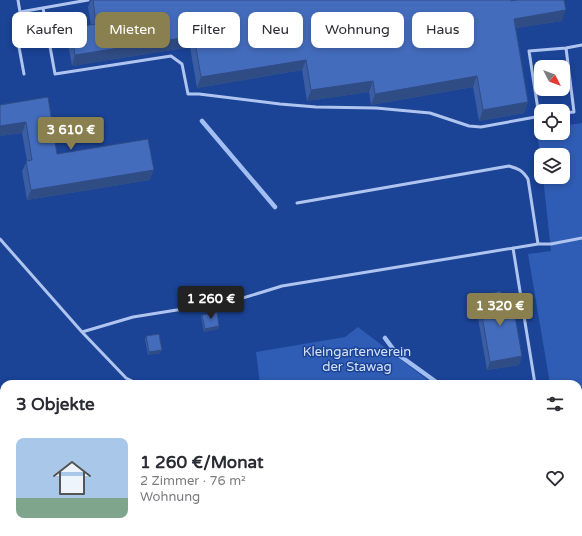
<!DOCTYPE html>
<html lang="de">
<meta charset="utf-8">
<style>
:root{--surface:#fff;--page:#f7f7f7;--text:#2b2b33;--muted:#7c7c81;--line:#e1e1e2;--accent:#8a7f4e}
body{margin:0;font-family:"Varela Round",sans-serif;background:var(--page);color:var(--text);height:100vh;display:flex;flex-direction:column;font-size:15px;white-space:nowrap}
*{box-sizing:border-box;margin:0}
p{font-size:13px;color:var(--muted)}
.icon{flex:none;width:22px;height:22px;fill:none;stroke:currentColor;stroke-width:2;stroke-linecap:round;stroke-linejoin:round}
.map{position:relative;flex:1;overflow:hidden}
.sheet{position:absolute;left:0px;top:380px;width:582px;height:156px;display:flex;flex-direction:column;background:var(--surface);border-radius:12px 12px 0 0;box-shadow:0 2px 6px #0003}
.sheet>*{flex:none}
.guide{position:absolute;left:12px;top:12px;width:558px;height:36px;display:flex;gap:8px}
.needle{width:26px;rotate:132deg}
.buttons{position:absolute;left:534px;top:60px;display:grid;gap:8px}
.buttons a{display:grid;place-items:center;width:36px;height:36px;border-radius:8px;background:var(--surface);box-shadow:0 2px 6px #0003;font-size:20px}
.price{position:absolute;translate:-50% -34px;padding:0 9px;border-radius:4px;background:var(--accent);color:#fff;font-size:13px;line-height:26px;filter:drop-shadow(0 1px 2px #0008)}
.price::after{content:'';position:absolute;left:50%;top:24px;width:12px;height:9px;margin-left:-6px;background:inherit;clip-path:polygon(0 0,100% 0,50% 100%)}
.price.on{background:#222;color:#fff}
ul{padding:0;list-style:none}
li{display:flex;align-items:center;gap:12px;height:100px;padding:0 16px}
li+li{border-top:1px solid var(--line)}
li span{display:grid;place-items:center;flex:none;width:112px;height:80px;border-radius:8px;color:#555}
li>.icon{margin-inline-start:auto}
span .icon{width:48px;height:48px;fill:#fffc;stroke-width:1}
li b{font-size:17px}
h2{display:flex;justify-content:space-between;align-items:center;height:48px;padding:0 16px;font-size:17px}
.chip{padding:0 14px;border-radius:8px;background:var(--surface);box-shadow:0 2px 6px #0003;font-size:14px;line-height:36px}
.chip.on{background:var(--accent);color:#fff}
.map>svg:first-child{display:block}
</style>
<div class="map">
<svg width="582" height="536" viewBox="0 0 582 536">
<rect width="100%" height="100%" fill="#1b4396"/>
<!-- green -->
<path fill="#2f5cb4" d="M 582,123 L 582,465 L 578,462 L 578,384 L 550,384 L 528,254 L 551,251 L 543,177 L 563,177 L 563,155 L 541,155 L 541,163 L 537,129 L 541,129 L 541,133 L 563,133 L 563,126 Z
M 358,327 L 433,384 L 260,384 L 256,352 L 345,337 Z
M 4,484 L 4,527 L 0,524 L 0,489 Z
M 11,532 L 82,532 L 78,536 L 16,536 Z
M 285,532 L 490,532 L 491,536 L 286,536 Z"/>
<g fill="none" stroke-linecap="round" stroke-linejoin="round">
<!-- stream -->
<path stroke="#a2bef2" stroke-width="4.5" d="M 202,121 L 275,207
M 385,338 L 396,353 L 439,384
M 578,482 L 582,484"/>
<!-- path -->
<path stroke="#afc5f0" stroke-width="2.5" stroke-dasharray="2 3" stroke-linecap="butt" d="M 335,532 L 335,536
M 428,532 L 429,536"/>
<!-- service -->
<path stroke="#afc5f0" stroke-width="3" d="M 18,0 L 20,12 L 88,0
M 43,8 L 55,74 L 171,56 L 182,64 L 188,94 L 199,94 L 280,104 L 316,107 L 376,108 L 430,113 L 469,126 L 481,127 L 541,116
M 20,12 L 16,31 L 24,74
M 563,113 L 574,112 L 566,48
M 539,116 L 529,51 L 566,48 L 582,45
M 297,203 L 509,166 C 519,169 522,170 528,179 L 538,244
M 0,239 L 82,332 L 126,378 L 138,384
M 513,248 L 535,384
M 82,332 L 133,317 L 233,301 L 282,286 L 538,244 L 551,244 L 582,238
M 196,532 L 197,536"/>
</g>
<!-- wall -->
<path fill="#3a5da3" d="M 91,0 L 511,0 L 511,1 L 562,21 L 516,28 L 528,102 L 524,113 L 479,121 L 473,87 L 371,105 L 369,92 L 307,101 L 302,70 L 197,88 L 190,47 L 72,66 L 67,39 L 71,28 L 91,25 L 88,7 Z
M 48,97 L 57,154 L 150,180 L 27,200 L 22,171 L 27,161 L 22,133 L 0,136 L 0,105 Z
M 487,294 L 501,294 L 522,356 L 519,365 L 487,370 L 476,307 L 479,299 L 486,297 Z
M 202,315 L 219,326 L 218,329 L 204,332 L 201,317 Z
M 146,336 L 161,353 L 148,355 L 145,339 Z"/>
<!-- shaded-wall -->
<path fill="#304c84" d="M 566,10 L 562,21 L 510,29 L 514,19 Z
M 194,36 L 190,47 L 72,66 L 75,55 Z
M 306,60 L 302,70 L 197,88 L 201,77 Z
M 477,76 L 473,87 L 371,105 L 375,94 Z
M 373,81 L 369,92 L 307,101 L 311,90 Z
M 528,102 L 524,113 L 479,121 L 483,110 Z
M 26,122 L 22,133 L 0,136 L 0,126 Z
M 154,170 L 150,180 L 27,200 L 31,190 Z
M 219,326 L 218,329 L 204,332 L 205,329 Z
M 162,350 L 161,353 L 148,355 L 149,352 Z
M 522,356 L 519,365 L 487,370 L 490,362 Z"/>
<!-- building -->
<path fill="#446cbd" stroke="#304c84" d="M 93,0 L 511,0 L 511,1 L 517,0 L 564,0 L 566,10 L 514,19 L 528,102 L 483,110 L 477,76 L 375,94 L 373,81 L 311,90 L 306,60 L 201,77 L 194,36 L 75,55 L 71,28 L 96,24 Z
M 48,97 L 57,154 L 148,139 L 154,170 L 31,190 L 26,161 L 32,160 L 26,122 L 0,126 L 0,105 Z
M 501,291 L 501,294 L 511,293 L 522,356 L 490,362 L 479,299 L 487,297 L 487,294 Z
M 217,312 L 219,326 L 205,329 L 202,315 Z
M 159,334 L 162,350 L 149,352 L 146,336 Z
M 578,526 L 582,529 L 582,536 L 530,536 L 534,532 L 578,532 Z"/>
<g text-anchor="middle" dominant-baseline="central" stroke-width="3" stroke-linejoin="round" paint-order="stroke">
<!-- park labels -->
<g font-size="13" fill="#d6e2fb" stroke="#1b4396">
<text x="357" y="352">Kleingartenverein<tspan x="357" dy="15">der Stawag</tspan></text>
</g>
</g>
</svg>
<div class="buttons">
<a><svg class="needle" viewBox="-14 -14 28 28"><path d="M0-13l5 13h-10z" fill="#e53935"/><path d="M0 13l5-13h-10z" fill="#7c7c81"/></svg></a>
<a><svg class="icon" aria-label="locate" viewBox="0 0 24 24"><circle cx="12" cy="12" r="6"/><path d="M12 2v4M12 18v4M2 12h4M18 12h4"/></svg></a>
<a><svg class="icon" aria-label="layers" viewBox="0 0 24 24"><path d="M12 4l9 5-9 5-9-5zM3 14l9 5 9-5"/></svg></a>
</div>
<b class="price" style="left:71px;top:151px">3 610 €</b>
<b class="price on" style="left:211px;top:320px">1 260 €</b>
<b class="price" style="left:500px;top:327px">1 320 €</b>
<div class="guide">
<a class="chip">Kaufen</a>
<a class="chip on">Mieten</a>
<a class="chip">Filter</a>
<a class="chip">Neu</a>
<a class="chip">Wohnung</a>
<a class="chip">Haus</a>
</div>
<section class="sheet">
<h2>3 Objekte<svg class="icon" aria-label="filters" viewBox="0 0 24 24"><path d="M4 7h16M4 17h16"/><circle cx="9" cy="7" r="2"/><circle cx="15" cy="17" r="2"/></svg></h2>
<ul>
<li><span style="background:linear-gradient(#a9c7e8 75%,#7fa58c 0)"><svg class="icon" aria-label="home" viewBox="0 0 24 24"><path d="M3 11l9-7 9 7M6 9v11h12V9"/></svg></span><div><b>1 260 €/Monat</b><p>2 Zimmer · 76 m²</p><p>Wohnung</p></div><svg class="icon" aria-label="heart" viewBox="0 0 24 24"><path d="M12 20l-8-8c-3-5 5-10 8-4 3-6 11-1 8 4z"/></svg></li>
</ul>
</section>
</div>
